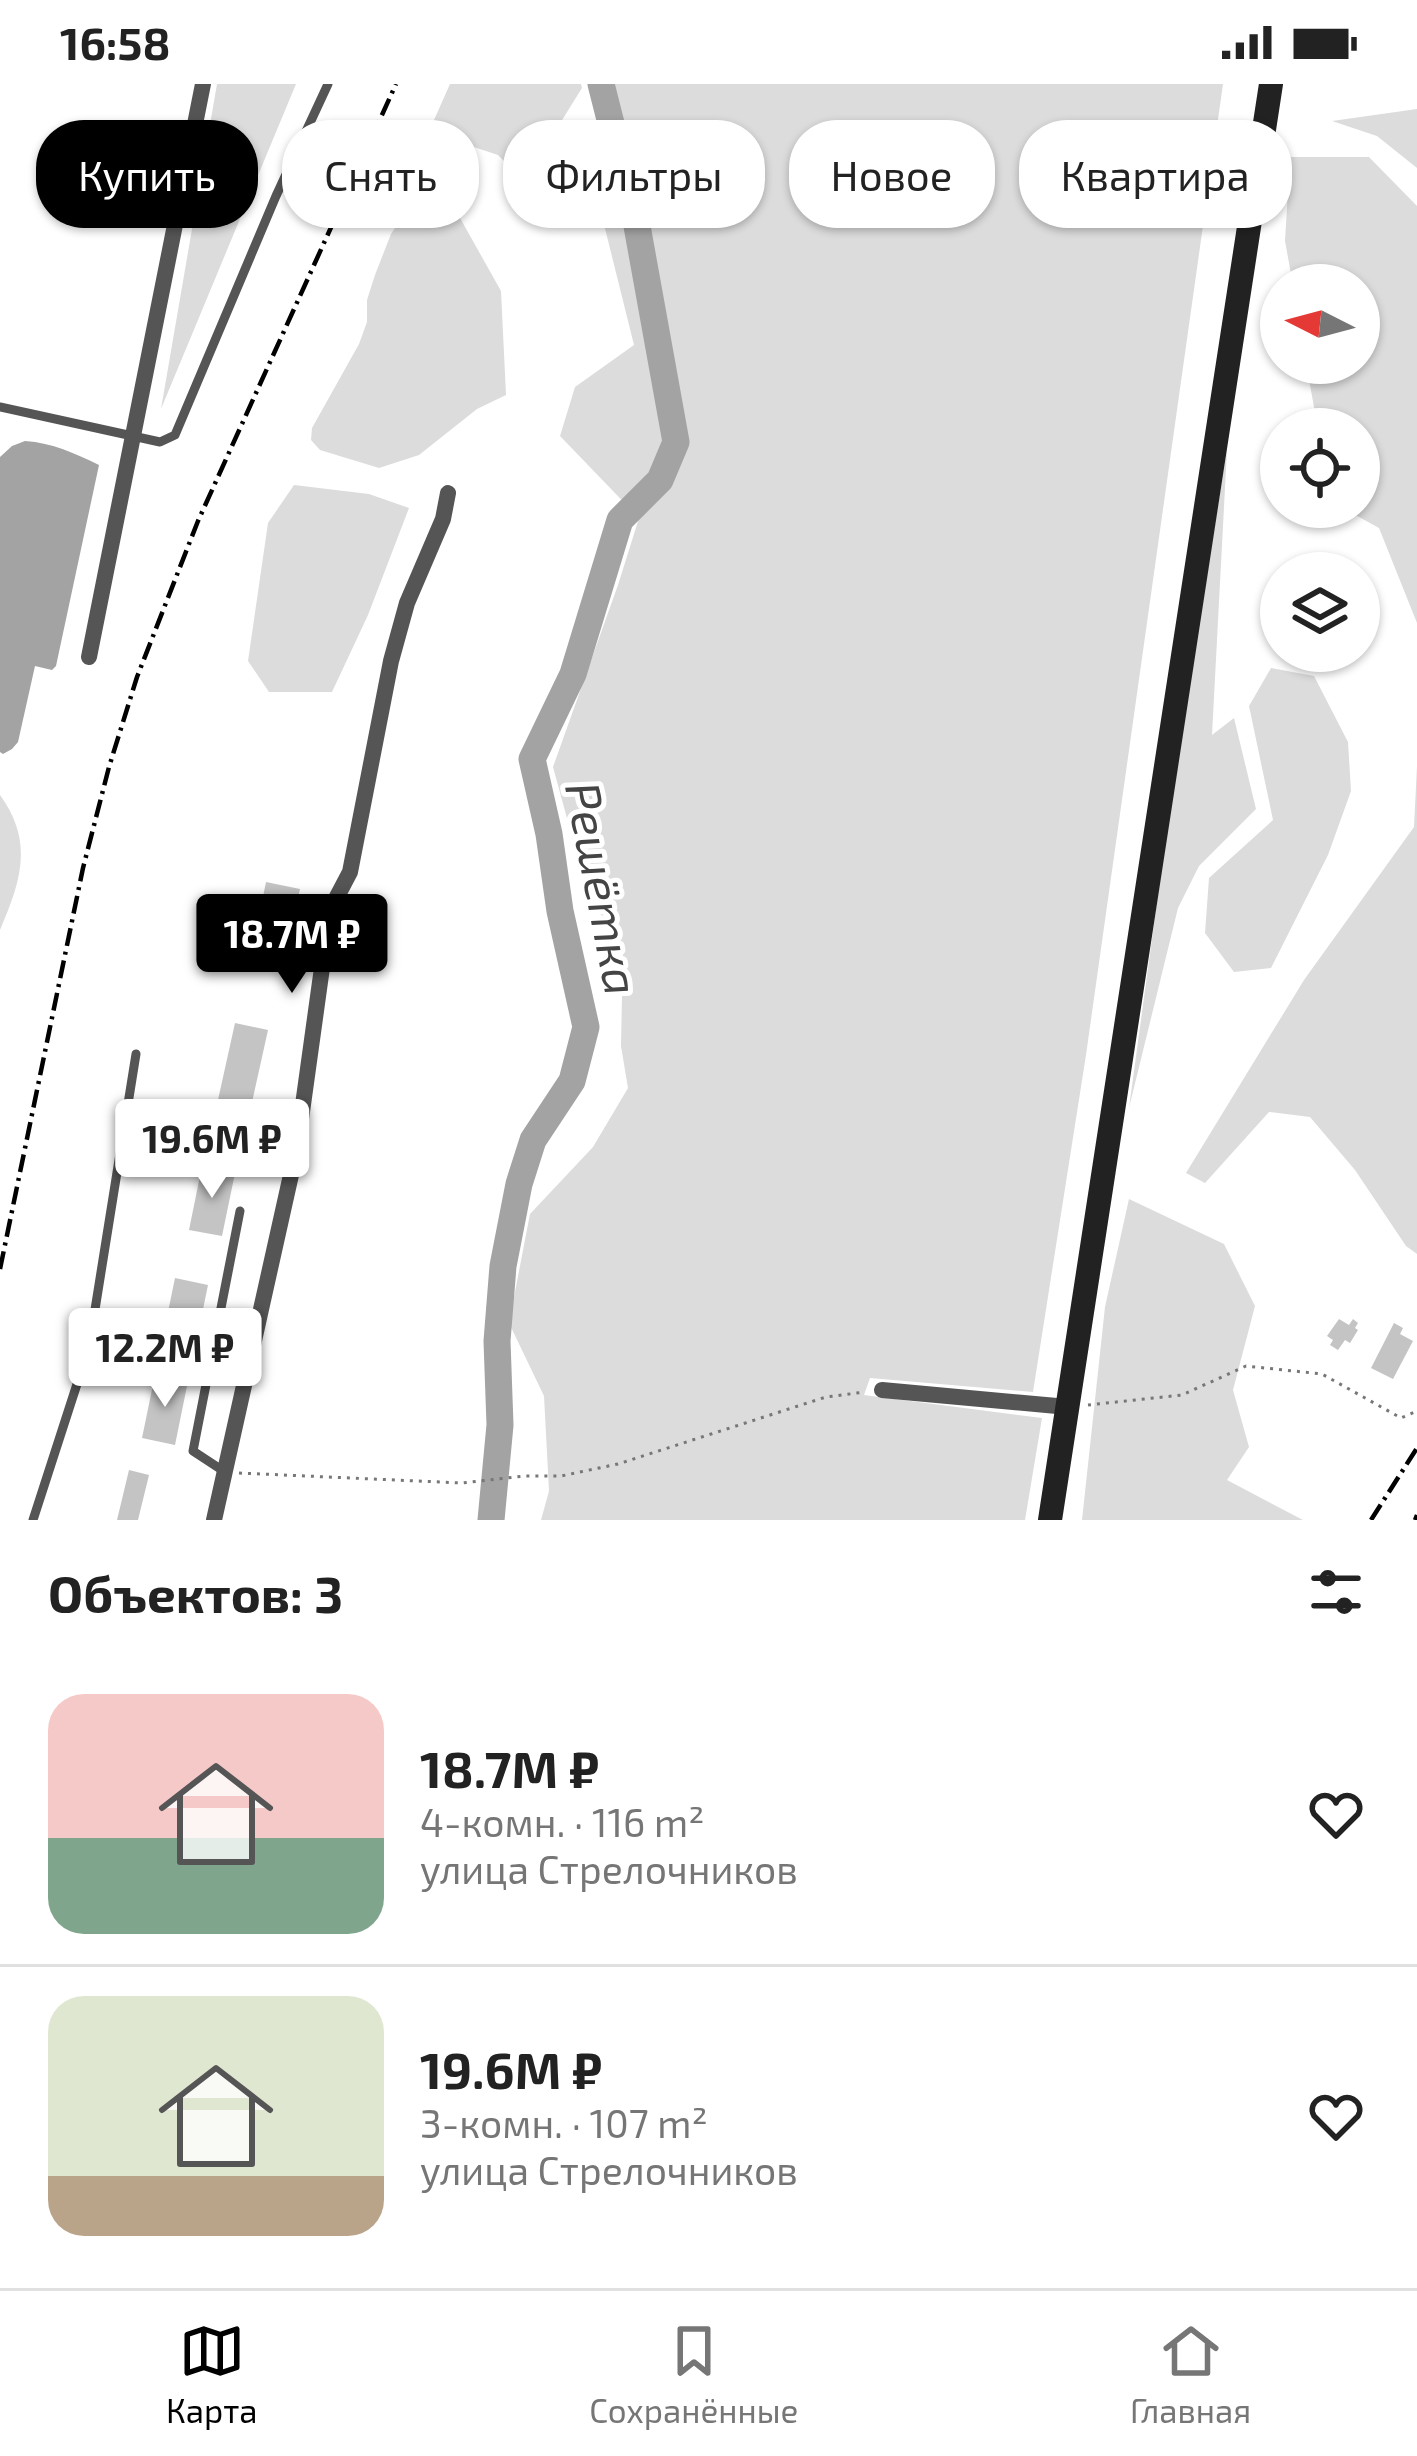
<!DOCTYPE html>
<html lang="ru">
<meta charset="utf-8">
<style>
:root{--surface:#fff;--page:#f6f6f6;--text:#222;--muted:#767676;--line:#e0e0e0;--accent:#000}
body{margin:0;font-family:"Exo 2",sans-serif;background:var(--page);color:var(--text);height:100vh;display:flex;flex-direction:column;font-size:45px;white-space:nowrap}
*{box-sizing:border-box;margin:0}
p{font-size:39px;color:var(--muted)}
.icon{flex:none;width:66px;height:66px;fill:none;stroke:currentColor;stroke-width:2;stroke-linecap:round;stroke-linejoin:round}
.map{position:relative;height:1436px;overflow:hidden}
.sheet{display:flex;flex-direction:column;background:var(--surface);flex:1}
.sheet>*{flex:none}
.banner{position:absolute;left:36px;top:36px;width:1347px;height:108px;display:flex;gap:24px}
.needle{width:78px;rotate:276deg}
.tools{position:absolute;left:1260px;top:180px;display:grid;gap:24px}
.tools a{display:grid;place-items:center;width:120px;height:120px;border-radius:50%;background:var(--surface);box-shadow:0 3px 9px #0004;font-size:60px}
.price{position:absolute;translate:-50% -102px;padding:0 27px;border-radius:12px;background:#fff;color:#222;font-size:39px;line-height:78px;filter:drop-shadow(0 3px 6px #0008)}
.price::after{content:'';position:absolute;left:50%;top:72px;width:36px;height:27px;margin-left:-18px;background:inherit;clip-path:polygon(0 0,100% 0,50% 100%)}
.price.current{background:var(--accent);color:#fff}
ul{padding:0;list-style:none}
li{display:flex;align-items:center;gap:36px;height:300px;padding:0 48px}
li+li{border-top:3px solid var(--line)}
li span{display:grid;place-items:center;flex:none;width:336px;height:240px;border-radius:36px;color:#555}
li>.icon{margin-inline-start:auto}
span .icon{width:144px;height:144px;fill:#fffc;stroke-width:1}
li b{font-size:51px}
h2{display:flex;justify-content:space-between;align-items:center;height:144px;padding:0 48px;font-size:51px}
.chip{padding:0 42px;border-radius:48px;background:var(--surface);box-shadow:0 3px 9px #0004;font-size:42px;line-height:108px}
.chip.current{background:var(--accent);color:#fff}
.status{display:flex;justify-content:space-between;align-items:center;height:84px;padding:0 60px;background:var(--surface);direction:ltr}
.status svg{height:33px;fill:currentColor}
.menu{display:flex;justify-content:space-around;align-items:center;height:168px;border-top:3px solid var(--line);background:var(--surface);font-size:33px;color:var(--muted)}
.menu a{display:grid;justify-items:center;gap:6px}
.menu .current{color:var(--accent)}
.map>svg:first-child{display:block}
</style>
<div class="status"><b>16:58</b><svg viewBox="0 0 49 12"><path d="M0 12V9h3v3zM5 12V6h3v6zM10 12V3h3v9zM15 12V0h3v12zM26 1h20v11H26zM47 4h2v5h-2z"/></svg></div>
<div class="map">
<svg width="1417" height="1436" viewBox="0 0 1417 1436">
<rect width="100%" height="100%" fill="#fff"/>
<!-- green -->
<path fill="#dcdcdc" d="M 217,0 L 296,0 L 161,325 Z
M 450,0 L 581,0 L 582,4 L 554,49 L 548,99 L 532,106 L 498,71 L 453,56 L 459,90 L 457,116 L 421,109 L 426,54 Z
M 615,0 L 1223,0 L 1086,971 L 1033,1308 L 870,1294 L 864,1311 L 1042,1334 L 1025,1436 L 541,1436 L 549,1407 L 544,1312 L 509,1239 L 530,1130 L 593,1063 L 628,1004 L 621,962 L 623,860 L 589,815 L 553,683 L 618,501 L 639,434 L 560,352 L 575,303 L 634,261 L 586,68 Z
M 1417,25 L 1417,84 L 1377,52 L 1332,37 Z
M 1290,73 L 1369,73 L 1417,122 L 1417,539 L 1379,444 L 1341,423 L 1359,423 L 1359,345 L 1318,345 L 1306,279 L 1359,279 L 1359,201 L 1293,201 L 1285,157 Z
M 455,125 L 501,207 L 506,311 L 477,325 L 419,371 L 379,384 L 320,366 L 311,356 L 312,344 L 359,260 L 367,238 L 367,216 L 375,191 L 391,150 L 401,135 Z
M 1227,366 L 1212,651 L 1234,634 L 1256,725 L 1199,782 L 1178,824 L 1129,1024 L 1171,715 Z
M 294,401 L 369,410 L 409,424 L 368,531 L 332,608 L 269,608 L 248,577 L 268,439 Z
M 1271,584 L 1314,592 L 1348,658 L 1351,707 L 1328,771 L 1271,884 L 1234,888 L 1205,849 L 1209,794 L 1273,736 L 1249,622 Z
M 1417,682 L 1417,1170 L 1406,1162 L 1355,1086 L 1310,1033 L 1269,1028 L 1205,1099 L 1186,1089 L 1304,896 L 1414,743 Z
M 0,711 C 34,758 21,797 0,846 Z
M 1129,1115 L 1224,1160 L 1255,1222 L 1233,1306 L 1249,1363 L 1227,1396 L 1303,1436 L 1082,1436 L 1105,1223 Z"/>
<!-- water -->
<path fill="#a3a3a3" d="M 25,357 C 53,359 74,369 99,381 L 56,582 L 52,586 L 35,582 L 18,658 L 12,665 L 3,670 L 0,668 L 0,373 L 12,362 Z"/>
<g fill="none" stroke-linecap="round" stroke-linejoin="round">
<!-- river -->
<path stroke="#a3a3a3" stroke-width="27" d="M 491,1436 L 500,1341 L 497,1257 L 503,1182 L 519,1100 L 533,1056 L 572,997 L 586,943 L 560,827 L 549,750 L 532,675 L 573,590 L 620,436 L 660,396 L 676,358 L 637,142 L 601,0"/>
</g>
<!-- building -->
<path fill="#c4c4c4" d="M 266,798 L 300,805 L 286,868 L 253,862 Z
M 235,939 L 268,946 L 245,1050 L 212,1043 Z
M 202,1082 L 235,1089 L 222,1152 L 189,1146 Z
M 175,1194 L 208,1201 L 195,1264 L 162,1257 Z
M 1339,1235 L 1349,1241 L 1353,1235 L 1358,1239 L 1355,1244 L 1358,1246 L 1350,1259 L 1345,1256 L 1338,1266 L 1330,1261 L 1333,1256 L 1327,1252 Z
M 1394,1239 L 1403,1244 L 1400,1250 L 1413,1257 L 1393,1295 L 1371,1284 Z
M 155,1291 L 188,1297 L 175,1361 L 142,1354 Z
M 129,1386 L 149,1391 L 138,1436 L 117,1436 Z"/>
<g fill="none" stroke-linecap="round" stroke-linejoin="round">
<!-- path -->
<path stroke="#777" stroke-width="3" stroke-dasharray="3 6" stroke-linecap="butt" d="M 1088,1321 L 1182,1311 L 1246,1282 L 1322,1290 L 1401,1334 L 1417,1327
M 239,1389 L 462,1399 L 524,1392 L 561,1392 L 618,1380 L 826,1313 L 865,1308"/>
<!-- lane -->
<path stroke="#555" stroke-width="9" d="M 0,323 L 160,358 L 175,351 L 276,112 L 328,0
M 225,1388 L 193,1367 L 240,1127
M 33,1436 L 89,1263 L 136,970"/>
<!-- street -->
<path stroke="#555" stroke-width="16" d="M 89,573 L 203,0
M 882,1306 L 1068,1323
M 214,1436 L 297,1064 L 330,826 L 350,788 L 391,577 L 407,519 L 443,435 L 448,409"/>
<!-- secondary -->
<path stroke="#222" stroke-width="24" d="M 1050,1436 L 1271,0"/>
<!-- rail -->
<path stroke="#000" stroke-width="4.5" stroke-dasharray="18 6 3 6" stroke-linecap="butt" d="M 0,1185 L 83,784 L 109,683 L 137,593 L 198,437 L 396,0
M 1371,1436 L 1417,1364
M 1415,1436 L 1417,1431"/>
</g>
<g text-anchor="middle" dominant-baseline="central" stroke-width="10" stroke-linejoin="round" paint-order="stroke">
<!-- water labels -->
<g font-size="48" font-style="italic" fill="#444" stroke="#fff">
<text transform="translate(604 804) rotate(79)">Решётка</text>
</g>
</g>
</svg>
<div class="tools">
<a><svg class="needle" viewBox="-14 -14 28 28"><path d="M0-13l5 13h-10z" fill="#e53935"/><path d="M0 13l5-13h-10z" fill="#767676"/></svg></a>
<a><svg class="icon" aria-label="locate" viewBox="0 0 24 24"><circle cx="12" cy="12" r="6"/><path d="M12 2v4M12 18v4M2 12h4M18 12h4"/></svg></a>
<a><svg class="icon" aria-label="layers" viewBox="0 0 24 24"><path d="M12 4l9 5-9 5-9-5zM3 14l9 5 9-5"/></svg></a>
</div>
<b class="price current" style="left:292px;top:912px">18.7M ₽</b>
<b class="price" style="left:212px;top:1117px">19.6M ₽</b>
<b class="price" style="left:165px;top:1326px">12.2M ₽</b>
<div class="banner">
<a class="chip current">Купить</a>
<a class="chip">Снять</a>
<a class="chip">Фильтры</a>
<a class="chip">Новое</a>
<a class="chip">Квартира</a>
</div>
</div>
<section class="sheet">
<h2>Объектов: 3<svg class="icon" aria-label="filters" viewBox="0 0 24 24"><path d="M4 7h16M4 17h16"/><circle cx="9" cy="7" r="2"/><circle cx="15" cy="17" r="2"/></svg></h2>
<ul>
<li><span style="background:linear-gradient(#f6c9c9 60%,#7fa58c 0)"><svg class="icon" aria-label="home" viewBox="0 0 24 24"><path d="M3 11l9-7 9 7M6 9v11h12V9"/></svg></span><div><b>18.7M ₽</b><p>4-комн. · 116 m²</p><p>улица Стрелочников</p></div><svg class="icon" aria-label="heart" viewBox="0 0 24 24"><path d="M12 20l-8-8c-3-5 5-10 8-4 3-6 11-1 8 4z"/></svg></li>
<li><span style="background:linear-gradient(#dfe7d0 75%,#b9a48a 0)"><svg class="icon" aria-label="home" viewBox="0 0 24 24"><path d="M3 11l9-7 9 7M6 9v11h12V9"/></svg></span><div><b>19.6M ₽</b><p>3-комн. · 107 m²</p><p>улица Стрелочников</p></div><svg class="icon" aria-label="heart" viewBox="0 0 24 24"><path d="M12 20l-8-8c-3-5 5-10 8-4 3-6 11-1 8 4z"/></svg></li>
</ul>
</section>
<nav class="menu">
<a class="current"><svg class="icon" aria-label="map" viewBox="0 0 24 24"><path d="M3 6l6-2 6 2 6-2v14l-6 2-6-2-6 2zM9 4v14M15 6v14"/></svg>Карта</a>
<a><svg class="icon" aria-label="saved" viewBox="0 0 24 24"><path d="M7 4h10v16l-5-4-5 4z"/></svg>Сохранённые</a>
<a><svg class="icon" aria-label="home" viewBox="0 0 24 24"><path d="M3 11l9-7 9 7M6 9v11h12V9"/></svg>Главная</a>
</nav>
